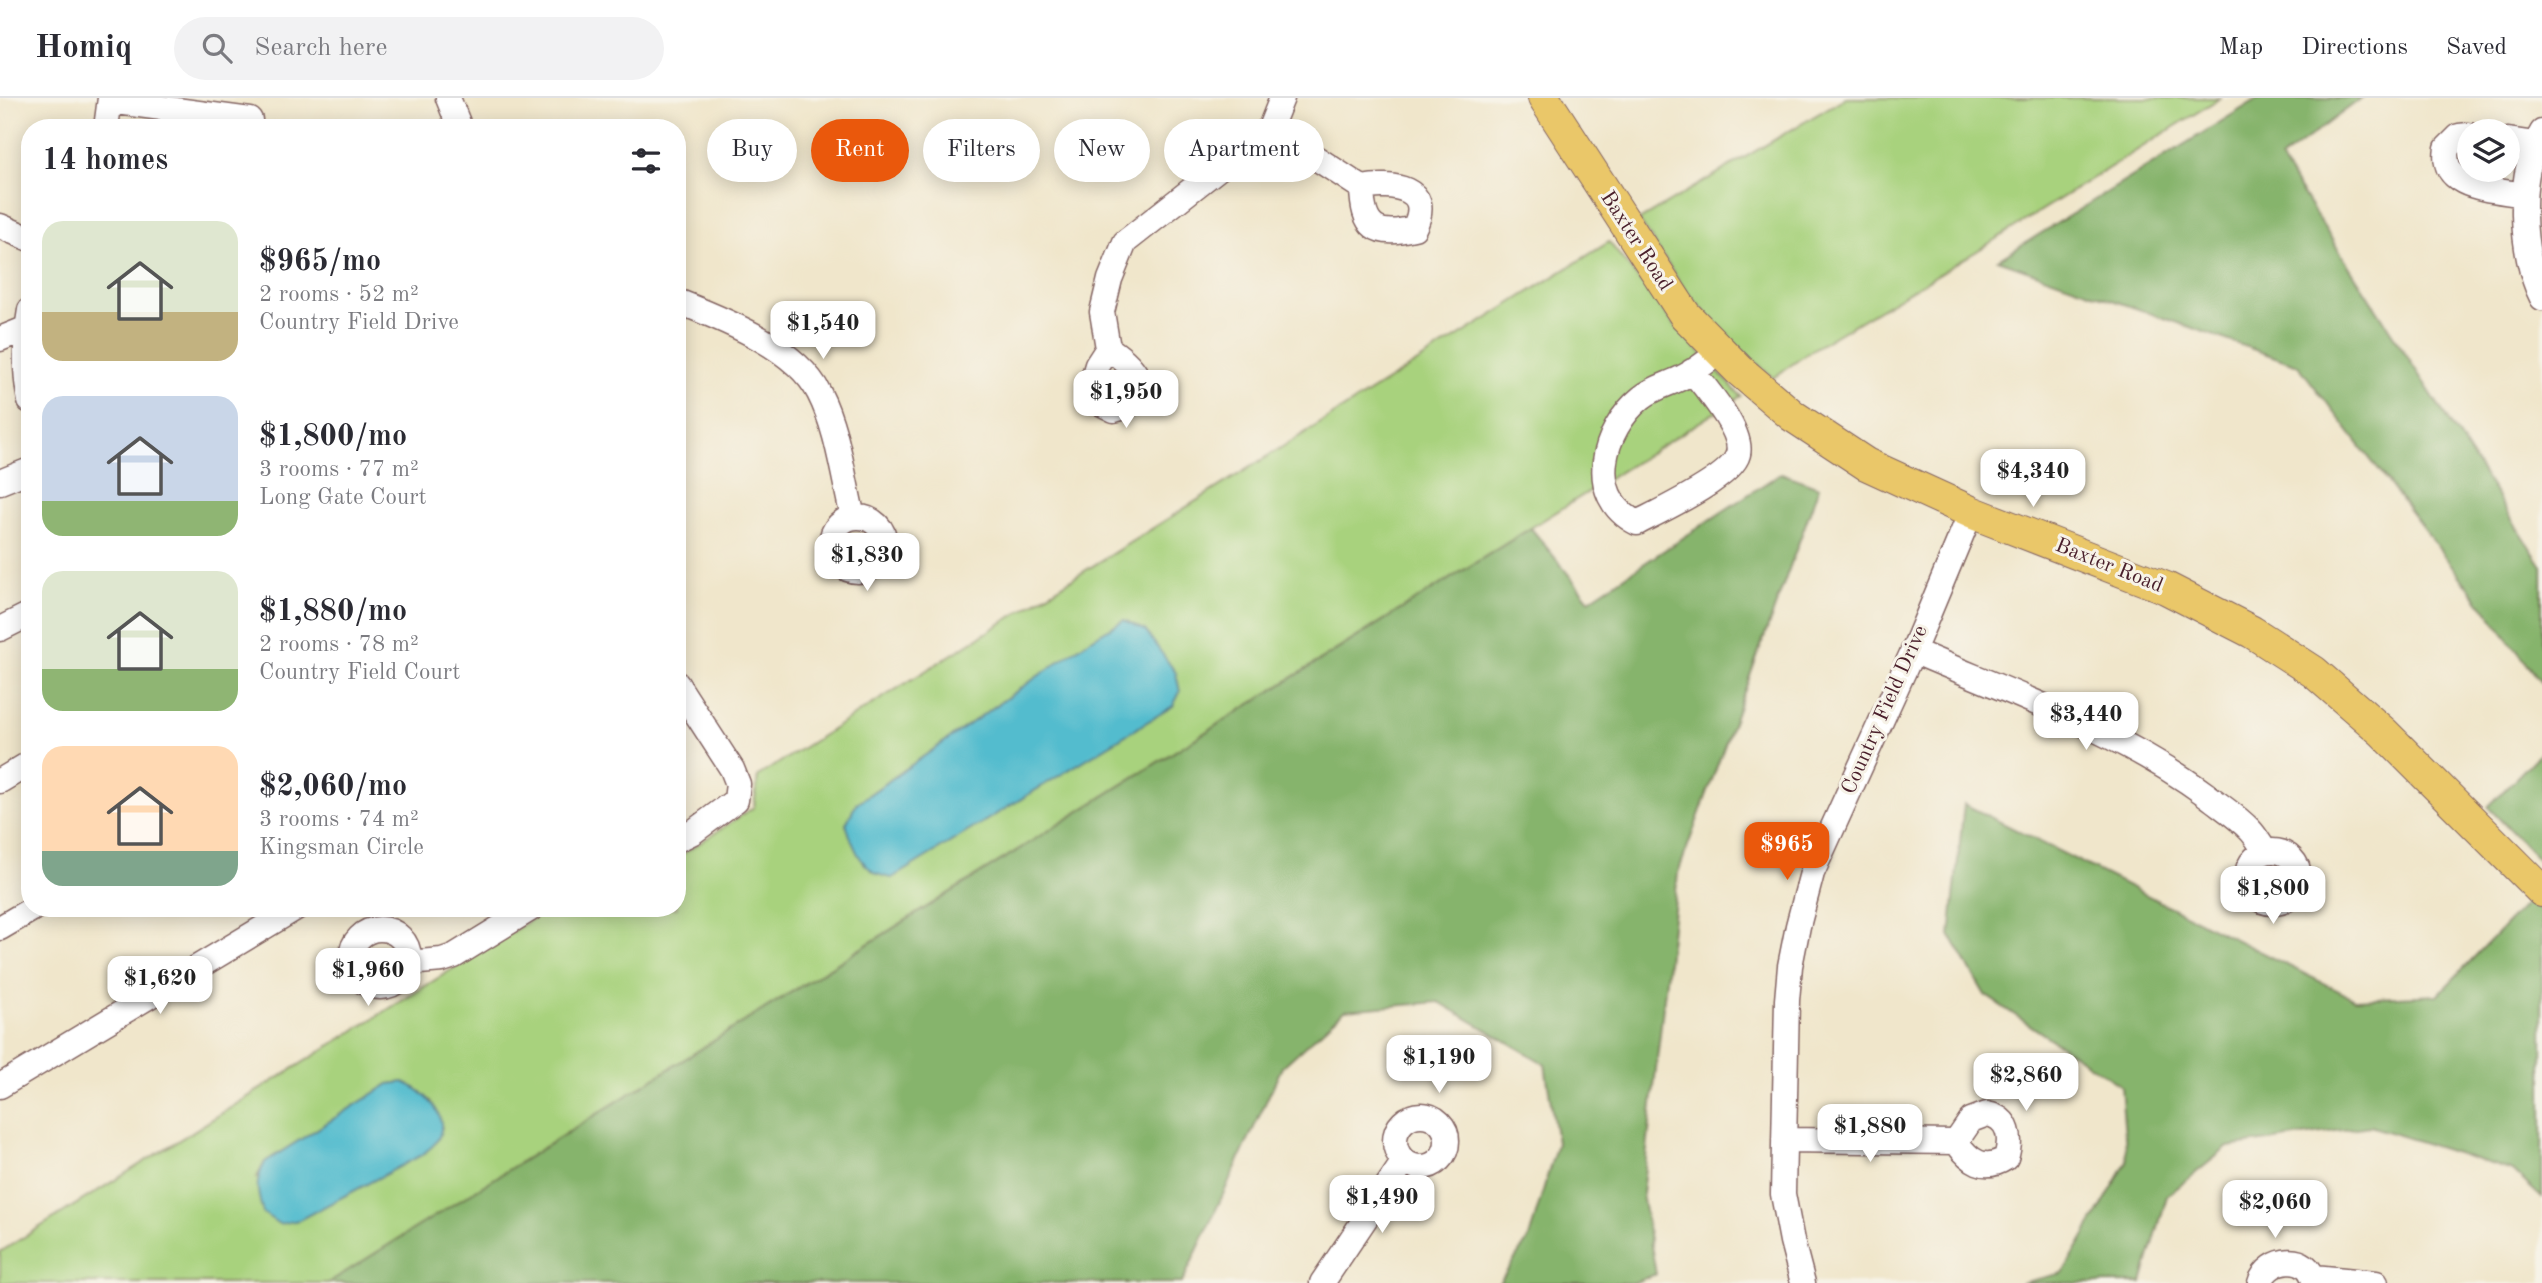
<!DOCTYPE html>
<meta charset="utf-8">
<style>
:root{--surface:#fff;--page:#f2f2f3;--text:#2b2b33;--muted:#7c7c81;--line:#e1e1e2;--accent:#ea580c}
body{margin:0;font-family:"Old Standard TT",serif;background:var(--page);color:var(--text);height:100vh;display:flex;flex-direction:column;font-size:26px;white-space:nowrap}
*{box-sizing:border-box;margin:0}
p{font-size:23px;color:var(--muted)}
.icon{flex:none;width:38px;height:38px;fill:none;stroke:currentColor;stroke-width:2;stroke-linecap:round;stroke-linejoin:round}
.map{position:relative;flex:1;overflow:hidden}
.sheet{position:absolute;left:21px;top:21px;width:665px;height:798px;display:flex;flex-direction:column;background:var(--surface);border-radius:28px;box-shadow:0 4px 18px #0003}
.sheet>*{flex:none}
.hud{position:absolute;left:707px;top:21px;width:665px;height:63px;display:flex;gap:14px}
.fabs{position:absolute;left:2457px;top:21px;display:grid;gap:14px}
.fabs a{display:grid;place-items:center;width:63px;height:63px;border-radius:50%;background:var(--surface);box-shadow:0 4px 18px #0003;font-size:35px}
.price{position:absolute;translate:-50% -60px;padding:0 16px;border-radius:14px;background:#fff;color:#222;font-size:23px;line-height:46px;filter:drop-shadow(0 2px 4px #0008)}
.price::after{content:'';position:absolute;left:50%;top:42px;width:21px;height:16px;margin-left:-10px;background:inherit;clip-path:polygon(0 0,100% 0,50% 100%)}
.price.current{background:var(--accent);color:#fff}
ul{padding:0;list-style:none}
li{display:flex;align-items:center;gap:21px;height:175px;padding:0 21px}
li span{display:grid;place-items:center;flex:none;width:196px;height:140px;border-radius:21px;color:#555}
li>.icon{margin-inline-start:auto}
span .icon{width:84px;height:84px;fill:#fffc;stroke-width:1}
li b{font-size:30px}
h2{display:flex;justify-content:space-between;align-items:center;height:84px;padding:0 21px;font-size:30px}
.chip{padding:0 24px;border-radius:32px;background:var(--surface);box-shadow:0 4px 18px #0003;font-size:24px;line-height:63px}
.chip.current{background:var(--accent);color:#fff}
header{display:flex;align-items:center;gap:42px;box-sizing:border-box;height:98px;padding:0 35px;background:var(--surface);border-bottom:2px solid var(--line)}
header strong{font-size:33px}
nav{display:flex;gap:38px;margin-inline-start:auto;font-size:24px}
.search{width:490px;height:63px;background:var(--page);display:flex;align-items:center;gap:18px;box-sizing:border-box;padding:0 24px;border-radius:38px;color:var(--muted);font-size:26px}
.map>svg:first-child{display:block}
</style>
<header>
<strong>Homiq</strong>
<div class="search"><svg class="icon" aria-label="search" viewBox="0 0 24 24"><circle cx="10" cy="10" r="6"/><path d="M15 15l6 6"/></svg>Search here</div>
<nav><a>Map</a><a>Directions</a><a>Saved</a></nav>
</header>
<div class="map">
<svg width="2542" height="1185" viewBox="0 0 2542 1185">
<rect width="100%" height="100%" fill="#f7f3e8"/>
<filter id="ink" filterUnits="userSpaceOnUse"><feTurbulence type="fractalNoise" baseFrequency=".0143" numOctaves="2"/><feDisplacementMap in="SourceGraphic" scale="14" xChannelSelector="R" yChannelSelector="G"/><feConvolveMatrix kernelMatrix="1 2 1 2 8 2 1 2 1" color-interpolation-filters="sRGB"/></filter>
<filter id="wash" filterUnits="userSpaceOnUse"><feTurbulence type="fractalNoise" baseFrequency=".00686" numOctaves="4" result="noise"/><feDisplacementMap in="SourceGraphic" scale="28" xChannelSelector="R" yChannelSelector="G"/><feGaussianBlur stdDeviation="1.57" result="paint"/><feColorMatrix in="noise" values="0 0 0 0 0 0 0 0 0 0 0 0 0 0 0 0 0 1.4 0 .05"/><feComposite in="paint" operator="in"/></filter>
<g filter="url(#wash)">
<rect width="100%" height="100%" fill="#f0e6cb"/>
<!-- green -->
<path fill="#a8d27d" stroke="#797854" stroke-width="2" fill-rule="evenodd" d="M 1845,0 L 2220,0 L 1977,153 L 1815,250 L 1773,280 L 1730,241 L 1685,192 L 1639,122 Z
M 1609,144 L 1673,225 L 1741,298 L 328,1185 L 0,1185 L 0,1154 L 550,810 L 677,810 L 677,760 L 754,709 L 758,678 ZM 1124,522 L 847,726 L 856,706 L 1088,543 ZM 404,984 L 431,1003 L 442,1030 L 257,1079 L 265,1064 L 389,986 Z"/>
<!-- forest -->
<path fill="#86b46c" stroke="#686a4c" stroke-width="2" d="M 2259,0 L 2362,0 L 2280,61 L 2542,468 L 2542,585 L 2298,267 L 1998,162 Z
M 1781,375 L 1819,389 L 1678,775 L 1642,1096 L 1656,1176 L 1633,1185 L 1499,1185 L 1529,1140 L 1557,1045 L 1545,966 L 1439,904 L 1345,912 L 1282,969 L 1182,1185 L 328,1185 L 1531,430 L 1589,502 Z
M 2542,653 L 2542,765 L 2488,709 Z
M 1964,706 L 2355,901 L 2438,897 L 2530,801 L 2542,814 L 2542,1100 L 2513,1073 L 2370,1028 L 2228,1049 L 2167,1098 L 2142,1185 L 2021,1185 L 2063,1175 L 2127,1064 L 2121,988 L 1985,897 L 1950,837 Z"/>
<!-- water -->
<path fill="#52bcce" stroke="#4e6e7c" stroke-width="2" d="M 1124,522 L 1145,532 L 1176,575 L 1180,594 L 1173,608 L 892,780 C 863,776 854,752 846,726 L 856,706 L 1088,543 Z
M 404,984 C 424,992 453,1020 436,1044 C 433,1049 425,1054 420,1058 L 299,1122 L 279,1126 L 263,1115 C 257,1093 254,1085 265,1064 L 389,986 Z"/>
</g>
<g filter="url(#ink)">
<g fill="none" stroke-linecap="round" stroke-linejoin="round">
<defs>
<path id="minor" d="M 448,0 L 460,30
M 110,3 L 250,22
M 106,30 L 110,0
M 1270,30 L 1362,90 C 1363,129 1375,140 1414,130 C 1435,89 1391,84 1362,90
M 2542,34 C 2516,76 2520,156 2542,200
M 2469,37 L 2459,38 L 2447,50 C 2439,92 2494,91 2524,97
M 2508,42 L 2535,46
M 0,128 L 30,141
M 677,203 C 722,221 796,249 819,295 C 838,332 843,379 853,419
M 30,212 C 25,241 24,273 30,303
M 0,241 L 27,230
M 1108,250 C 1134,267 1163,300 1114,312 L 1098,304 L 1091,287 L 1097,267 L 1108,250 L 1102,214 L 1110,181 L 1125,144 L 1270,30 L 1282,0
M 1692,273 C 1706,290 1744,334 1738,356 C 1732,380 1658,414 1637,425 C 1584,398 1603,331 1641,300 C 1654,289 1671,286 1685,278 C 1697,272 1708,262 1720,254
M 0,384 L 30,372
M831 446a27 27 0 1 1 54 0a27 27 0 1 1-54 0Z
M 0,531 L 30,516
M 1913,553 C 2013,596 2120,633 2208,698 C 2222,709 2238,719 2250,732 C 2256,738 2260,746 2265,753
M 677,586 L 732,671 L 738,686 L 736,702 L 693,734 L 677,742
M 0,683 L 30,665
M2247 779a26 26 0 1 1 52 0a26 26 0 1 1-52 0Z
M 0,830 L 34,810
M351 860a29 29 0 1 1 58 0a29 29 0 1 1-58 0Z
M 408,865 L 442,862 L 454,858 L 532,810
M 0,988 L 296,810
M 1987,1016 C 2010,1020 2012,1041 2006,1060 C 1984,1074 1970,1063 1956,1044 L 1971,1022 Z
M1395 1043a26 26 0 1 1 52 0a26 26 0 1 1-52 0Z
M 1784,1042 L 1956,1044
M 2314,1179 L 2376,1185
M 1322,1185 L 1404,1063
M 1803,1185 L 1792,1143 L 1783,1096 L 1787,902 L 1790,868 L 1798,828 L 1812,775 L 1913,553 L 1971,414
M 2260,1185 C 2268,1158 2311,1154 2314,1185"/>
<path id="major" d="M 1544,0 L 1685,217 L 1739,272 L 1793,318 L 1866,366 L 1971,414 L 2166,490 L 2252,534 L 2314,574 L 2383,634 L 2542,793"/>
</defs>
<!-- minor casing -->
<use href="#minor" stroke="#846563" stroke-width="27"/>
<!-- major casing -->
<use href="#major" stroke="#846563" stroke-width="34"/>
<!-- minor -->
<use href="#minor" stroke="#fff" stroke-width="24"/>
<!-- major -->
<use href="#major" stroke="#eac769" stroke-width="32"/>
</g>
</g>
<g text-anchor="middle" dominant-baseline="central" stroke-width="6" stroke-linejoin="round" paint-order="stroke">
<!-- street labels -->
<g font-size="21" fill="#4a1f2b" stroke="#f7f3e8">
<text transform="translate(1636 143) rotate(57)">Baxter Road</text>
<text transform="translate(2109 468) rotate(22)">Baxter Road</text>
<text transform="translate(1885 612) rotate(-66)">Country Field Drive</text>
</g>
</g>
</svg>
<div class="fabs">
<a><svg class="icon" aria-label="layers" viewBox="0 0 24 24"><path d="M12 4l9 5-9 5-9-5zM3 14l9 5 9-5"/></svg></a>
</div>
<b class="price" style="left:823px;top:263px">$1,540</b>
<b class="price" style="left:1126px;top:332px">$1,950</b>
<b class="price" style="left:2033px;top:411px">$4,340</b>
<b class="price" style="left:867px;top:495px">$1,830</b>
<b class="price" style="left:2086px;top:654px">$3,440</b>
<b class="price current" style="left:1787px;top:784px">$965</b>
<b class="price" style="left:2273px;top:828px">$1,800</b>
<b class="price" style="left:368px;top:910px">$1,960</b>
<b class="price" style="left:160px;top:918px">$1,620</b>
<b class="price" style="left:1439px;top:997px">$1,190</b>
<b class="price" style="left:2026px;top:1015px">$2,860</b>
<b class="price" style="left:1870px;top:1066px">$1,880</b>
<b class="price" style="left:1382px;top:1137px">$1,490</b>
<b class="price" style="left:2275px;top:1142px">$2,060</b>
<div class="hud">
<a class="chip">Buy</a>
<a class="chip current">Rent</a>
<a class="chip">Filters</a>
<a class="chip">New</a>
<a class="chip">Apartment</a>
</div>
<section class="sheet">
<h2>14 homes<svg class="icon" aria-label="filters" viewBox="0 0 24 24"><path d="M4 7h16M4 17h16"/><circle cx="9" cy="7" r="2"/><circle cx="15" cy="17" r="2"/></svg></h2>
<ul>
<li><span style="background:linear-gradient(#dfe7d0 65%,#c2b280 0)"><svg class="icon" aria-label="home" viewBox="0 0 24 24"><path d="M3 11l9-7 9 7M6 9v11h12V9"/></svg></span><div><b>$965/mo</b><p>2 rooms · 52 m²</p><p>Country Field Drive</p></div></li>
<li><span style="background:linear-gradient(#c9d6e8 75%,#8fb573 0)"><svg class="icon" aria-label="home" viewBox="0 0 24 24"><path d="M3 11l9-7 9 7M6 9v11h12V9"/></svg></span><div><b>$1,800/mo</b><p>3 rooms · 77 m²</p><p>Long Gate Court</p></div></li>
<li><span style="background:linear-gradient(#dfe7d0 70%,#8fb573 0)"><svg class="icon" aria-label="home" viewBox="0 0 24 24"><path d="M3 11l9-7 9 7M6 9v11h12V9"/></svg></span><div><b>$1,880/mo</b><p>2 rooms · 78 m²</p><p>Country Field Court</p></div></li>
<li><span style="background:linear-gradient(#ffd9b3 75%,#7fa58c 0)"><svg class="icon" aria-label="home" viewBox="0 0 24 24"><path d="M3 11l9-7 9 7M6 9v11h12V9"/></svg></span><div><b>$2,060/mo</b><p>3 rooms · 74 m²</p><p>Kingsman Circle</p></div></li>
</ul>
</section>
</div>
